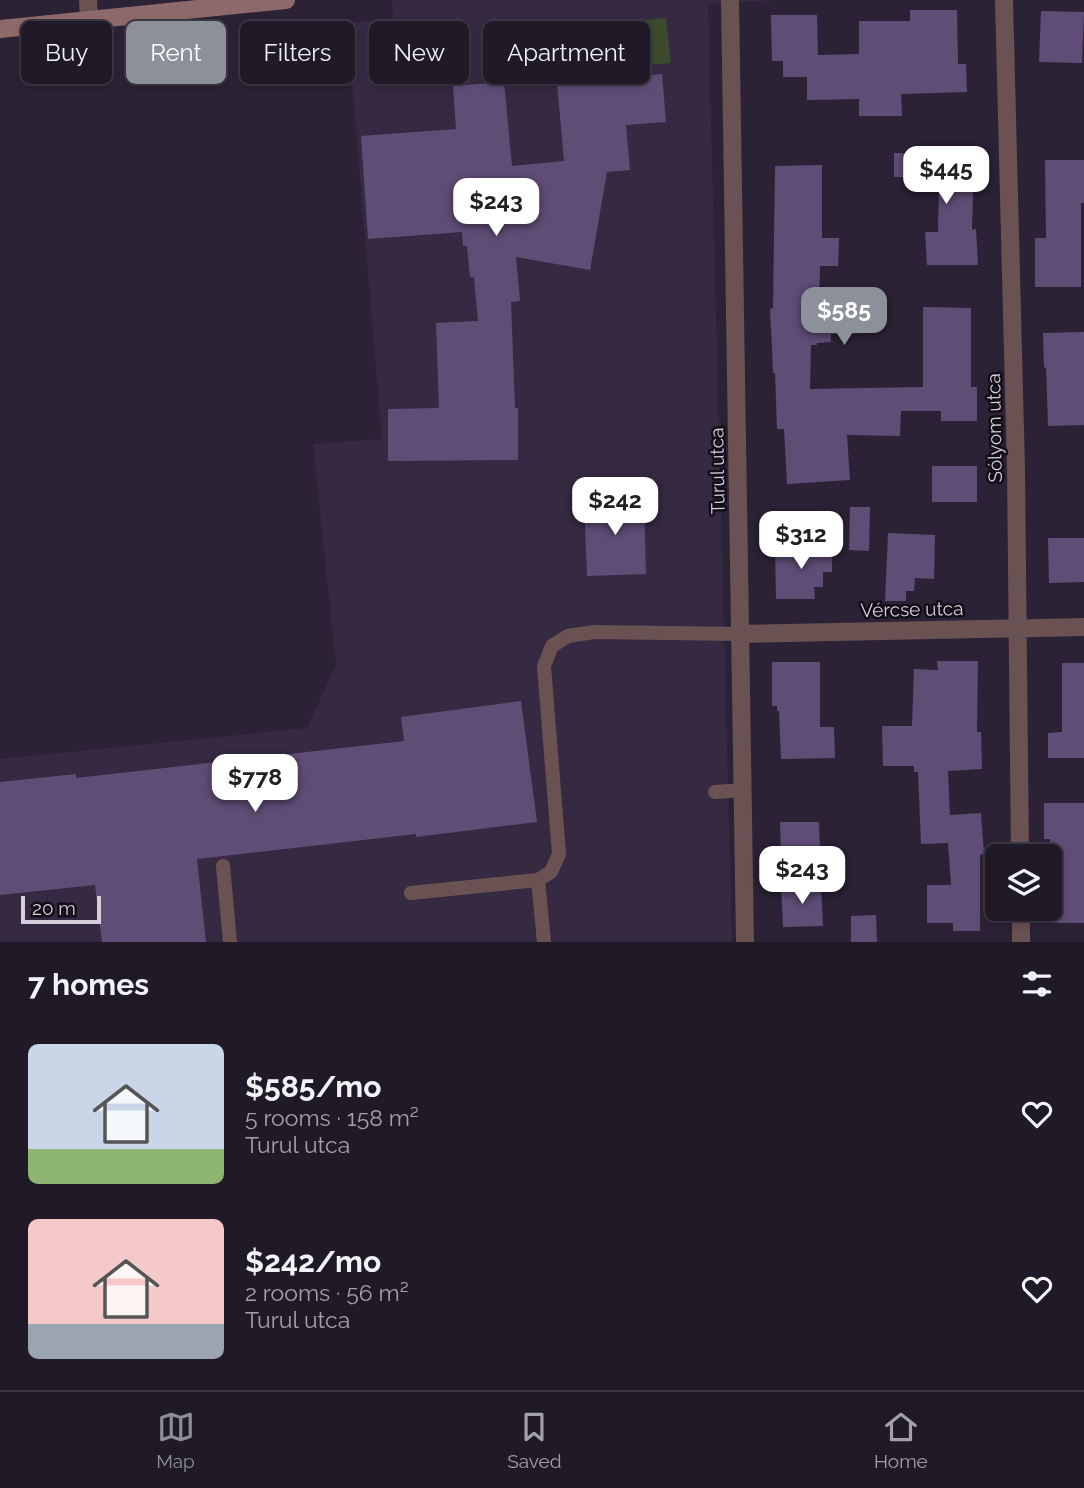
<!DOCTYPE html>
<meta charset="utf-8">
<style>
:root{--surface:#201a28;--page:#2d2734;--text:#f1f3f6;--muted:#a2a1a8;--line:#3d3845;--accent:#8c9099}
body{margin:0;font-family:Raleway,sans-serif;background:var(--page);color:var(--text);height:100vh;display:flex;flex-direction:column;font-size:26px;white-space:nowrap}
*{box-sizing:border-box;margin:0}
p{font-size:23px;color:var(--muted)}
.icon{flex:none;width:38px;height:38px;fill:none;stroke:currentColor;stroke-width:2;stroke-linecap:round;stroke-linejoin:round}
.map{position:relative;height:942px;overflow:hidden}
.details{display:flex;flex-direction:column;background:var(--surface);flex:1}
.details>*{flex:none}
.guide{position:absolute;left:21px;top:21px;width:700px;height:63px;display:flex;gap:14px}
.buttons{position:absolute;left:985px;top:844px;display:grid;gap:14px}
.buttons a{display:grid;place-items:center;width:77px;height:77px;border-radius:10px;background:var(--surface);box-shadow:0 4px 10px #0003,0 0 0 2px var(--line);font-size:35px}
.scale{position:absolute;left:21px;bottom:18px;width:80px;box-sizing:border-box;padding-left:7px;border:4px solid #d5cfdc;border-top:0;font-size:19px;line-height:24px;white-space:nowrap;color:#d5cfdc;-webkit-text-stroke:5px #120e17;paint-order:stroke}
.price{position:absolute;translate:-50% -60px;padding:0 16px;border-radius:14px;background:#fff;color:#222;font-size:23px;line-height:46px;filter:drop-shadow(0 2px 4px #0008)}
.price::after{content:'';position:absolute;left:50%;top:42px;width:21px;height:16px;margin-left:-10px;background:inherit;clip-path:polygon(0 0,100% 0,50% 100%)}
.price.selected{background:var(--accent);color:#fff}
ul{padding:0;list-style:none}
li{display:flex;align-items:center;gap:21px;height:175px;padding:0 28px}
li span{display:grid;place-items:center;flex:none;width:196px;height:140px;border-radius:10px;color:#555}
li>.icon{margin-inline-start:auto}
span .icon{width:84px;height:84px;fill:#fffc;stroke-width:1}
li b{font-size:30px}
h2{display:flex;justify-content:space-between;align-items:center;height:84px;padding:0 28px;font-size:30px}
.tag{padding:0 24px;border-radius:10px;background:var(--surface);box-shadow:0 4px 10px #0003,0 0 0 2px var(--line);font-size:24px;line-height:63px}
.tag.selected{background:var(--accent);color:#fff}
.tabs{display:flex;justify-content:space-around;align-items:center;height:98px;border-top:2px solid var(--line);background:var(--surface);font-size:19px;color:var(--muted)}
.tabs a{display:grid;justify-items:center;gap:4px}
.tabs .selected{color:var(--accent)}
.map>svg:first-child{display:block}
</style>
<div class="map">
<svg width="1084" height="942" viewBox="0 0 1084 942">
<rect width="100%" height="100%" fill="#2b2236"/>
<!-- built -->
<path fill="#362a43" d="M 392,0 L 778,0 L 708,4 L 732,942 L 0,942 L 0,759 L 307,728 L 336,665 L 313,444 L 382,439 L 347,23 L 393,19 Z"/>
<!-- green -->
<path fill="#3c4a2e" d="M 666,18 L 671,63 L 574,72 L 569,27 Z"/>
<!-- building -->
<path fill="#604d76" d="M 910,10 L 957,10 L 958,64 L 966,64 L 967,92 L 901,94 L 902,116 L 859,116 L 859,99 L 807,100 L 807,77 L 783,77 L 783,61 L 772,61 L 771,15 L 817,15 L 818,55 L 859,54 L 859,21 L 910,21 Z
M 1041,11 L 1084,12 L 1082,63 L 1039,62 Z
M 662,74 L 666,122 L 626,125 L 630,170 L 607,172 L 590,270 L 516,257 L 520,301 L 511,302 L 515,408 L 518,408 L 518,460 L 388,461 L 388,409 L 439,408 L 436,323 L 478,321 L 474,277 L 470,277 L 467,246 L 463,246 L 462,232 L 368,239 L 361,136 L 456,129 L 453,86 L 504,82 L 512,166 L 564,161 L 557,83 Z
M 894,153 L 931,154 L 931,158 L 974,158 L 972,230 L 976,229 L 978,265 L 927,265 L 925,232 L 938,232 L 939,184 L 920,183 L 920,178 L 894,177 Z
M 1045,160 L 1084,160 L 1084,203 L 1081,203 L 1081,287 L 1035,287 L 1035,238 L 1046,238 Z
M 822,165 L 822,238 L 839,238 L 838,266 L 820,266 L 819,307 L 872,309 L 873,333 L 831,334 L 831,342 L 817,343 L 817,345 L 811,345 L 810,389 L 923,387 L 923,307 L 971,308 L 971,387 L 977,387 L 977,421 L 941,421 L 941,411 L 901,411 L 900,436 L 847,435 L 850,480 L 787,484 L 784,429 L 777,429 L 775,373 L 773,373 L 772,347 L 770,309 L 773,308 L 775,166 Z
M 1084,332 L 1084,425 L 1048,426 L 1046,367 L 1044,368 L 1043,333 Z
M 932,466 L 977,466 L 977,502 L 932,502 Z
M 644,499 L 646,574 L 587,576 L 584,500 Z
M 850,507 L 870,507 L 869,551 L 849,550 Z
M 888,533 L 935,535 L 934,579 L 915,578 L 914,591 L 906,591 L 906,601 L 885,601 Z
M 1048,538 L 1084,538 L 1084,582 L 1049,583 Z
M 775,547 L 832,547 L 832,572 L 823,572 L 823,587 L 814,587 L 815,599 L 776,599 Z
M 937,661 L 978,661 L 977,732 L 981,732 L 982,769 L 948,771 L 950,815 L 981,813 L 984,854 L 980,855 L 980,931 L 953,931 L 953,923 L 927,923 L 927,885 L 951,885 L 948,843 L 921,844 L 918,772 L 914,772 L 914,766 L 883,766 L 882,726 L 912,726 L 914,669 L 938,670 Z
M 772,662 L 820,662 L 820,727 L 834,727 L 835,758 L 781,759 L 779,711 L 777,711 L 777,706 L 772,706 Z
M 1062,663 L 1084,663 L 1084,758 L 1048,758 L 1048,733 L 1062,732 Z
M 521,701 L 537,822 L 416,837 L 416,834 L 197,859 L 206,942 L 102,942 L 95,885 L 0,895 L 0,782 L 76,774 L 76,778 L 404,741 L 401,717 Z
M 1044,803 L 1084,803 L 1084,923 L 1050,923 L 1050,839 L 1044,839 Z
M 780,822 L 819,822 L 820,851 L 781,854 Z
M 781,885 L 821,885 L 823,926 L 783,927 Z
M 876,915 L 877,942 L 851,942 L 851,916 Z"/>
<g fill="none" stroke-linecap="round" stroke-linejoin="round">
<!-- service -->
<path stroke="#695251" stroke-width="14" d="M 715,792 L 743,790
M 223,866 L 230,942
M 538,880 L 544,942
M 411,893 L 538,880 L 551,872 L 559,854 L 544,666 L 552,646 L 568,636 L 594,632 L 741,634"/>
<!-- minor -->
<path stroke="#695251" stroke-width="18" d="M 88,0 L 89,20
M 730,0 L 745,942
M 1004,0 L 1016,469 L 1020,856
M 741,634 L 1084,627
M 1021,908 L 1021,942"/>
<!-- secondary -->
<path stroke="#8e6969" stroke-width="18" d="M 0,29 L 286,0"/>
</g>
<g text-anchor="middle" dominant-baseline="central" stroke-width="5" stroke-linejoin="round" paint-order="stroke">
<!-- street labels -->
<g font-size="19" fill="#d5cfdc" stroke="#120e17">
<text transform="translate(994 428) rotate(-91)">Sólyom utca</text>
<text transform="translate(717 471) rotate(-91)">Turul utca</text>
<text transform="translate(912 609) rotate(-1)">Vércse utca</text>
</g>
</g>
</svg>
<div class="buttons">
<a><svg class="icon" aria-label="layers" viewBox="0 0 24 24"><path d="M12 4l9 5-9 5-9-5zM3 14l9 5 9-5"/></svg></a>
</div>
<div class="scale">20 m</div>
<b class="price" style="left:946px;top:206px">$445</b>
<b class="price" style="left:496px;top:238px">$243</b>
<b class="price selected" style="left:844px;top:347px">$585</b>
<b class="price" style="left:615px;top:537px">$242</b>
<b class="price" style="left:801px;top:571px">$312</b>
<b class="price" style="left:255px;top:814px">$778</b>
<b class="price" style="left:802px;top:906px">$243</b>
<div class="guide">
<a class="tag">Buy</a>
<a class="tag selected">Rent</a>
<a class="tag">Filters</a>
<a class="tag">New</a>
<a class="tag">Apartment</a>
</div>
</div>
<section class="details">
<h2>7 homes<svg class="icon" aria-label="filters" viewBox="0 0 24 24"><path d="M4 7h16M4 17h16"/><circle cx="9" cy="7" r="2"/><circle cx="15" cy="17" r="2"/></svg></h2>
<ul>
<li><span style="background:linear-gradient(#c9d6e8 75%,#8fb573 0)"><svg class="icon" aria-label="home" viewBox="0 0 24 24"><path d="M3 11l9-7 9 7M6 9v11h12V9"/></svg></span><div><b>$585/mo</b><p>5 rooms · 158 m²</p><p>Turul utca</p></div><svg class="icon" aria-label="heart" viewBox="0 0 24 24"><path d="M12 20l-8-8c-3-5 5-10 8-4 3-6 11-1 8 4z"/></svg></li>
<li><span style="background:linear-gradient(#f6c9c9 75%,#9aa5b1 0)"><svg class="icon" aria-label="home" viewBox="0 0 24 24"><path d="M3 11l9-7 9 7M6 9v11h12V9"/></svg></span><div><b>$242/mo</b><p>2 rooms · 56 m²</p><p>Turul utca</p></div><svg class="icon" aria-label="heart" viewBox="0 0 24 24"><path d="M12 20l-8-8c-3-5 5-10 8-4 3-6 11-1 8 4z"/></svg></li>
</ul>
</section>
<nav class="tabs">
<a class="selected"><svg class="icon" aria-label="map" viewBox="0 0 24 24"><path d="M3 6l6-2 6 2 6-2v14l-6 2-6-2-6 2zM9 4v14M15 6v14"/></svg>Map</a>
<a><svg class="icon" aria-label="saved" viewBox="0 0 24 24"><path d="M7 4h10v16l-5-4-5 4z"/></svg>Saved</a>
<a><svg class="icon" aria-label="home" viewBox="0 0 24 24"><path d="M3 11l9-7 9 7M6 9v11h12V9"/></svg>Home</a>
</nav>
